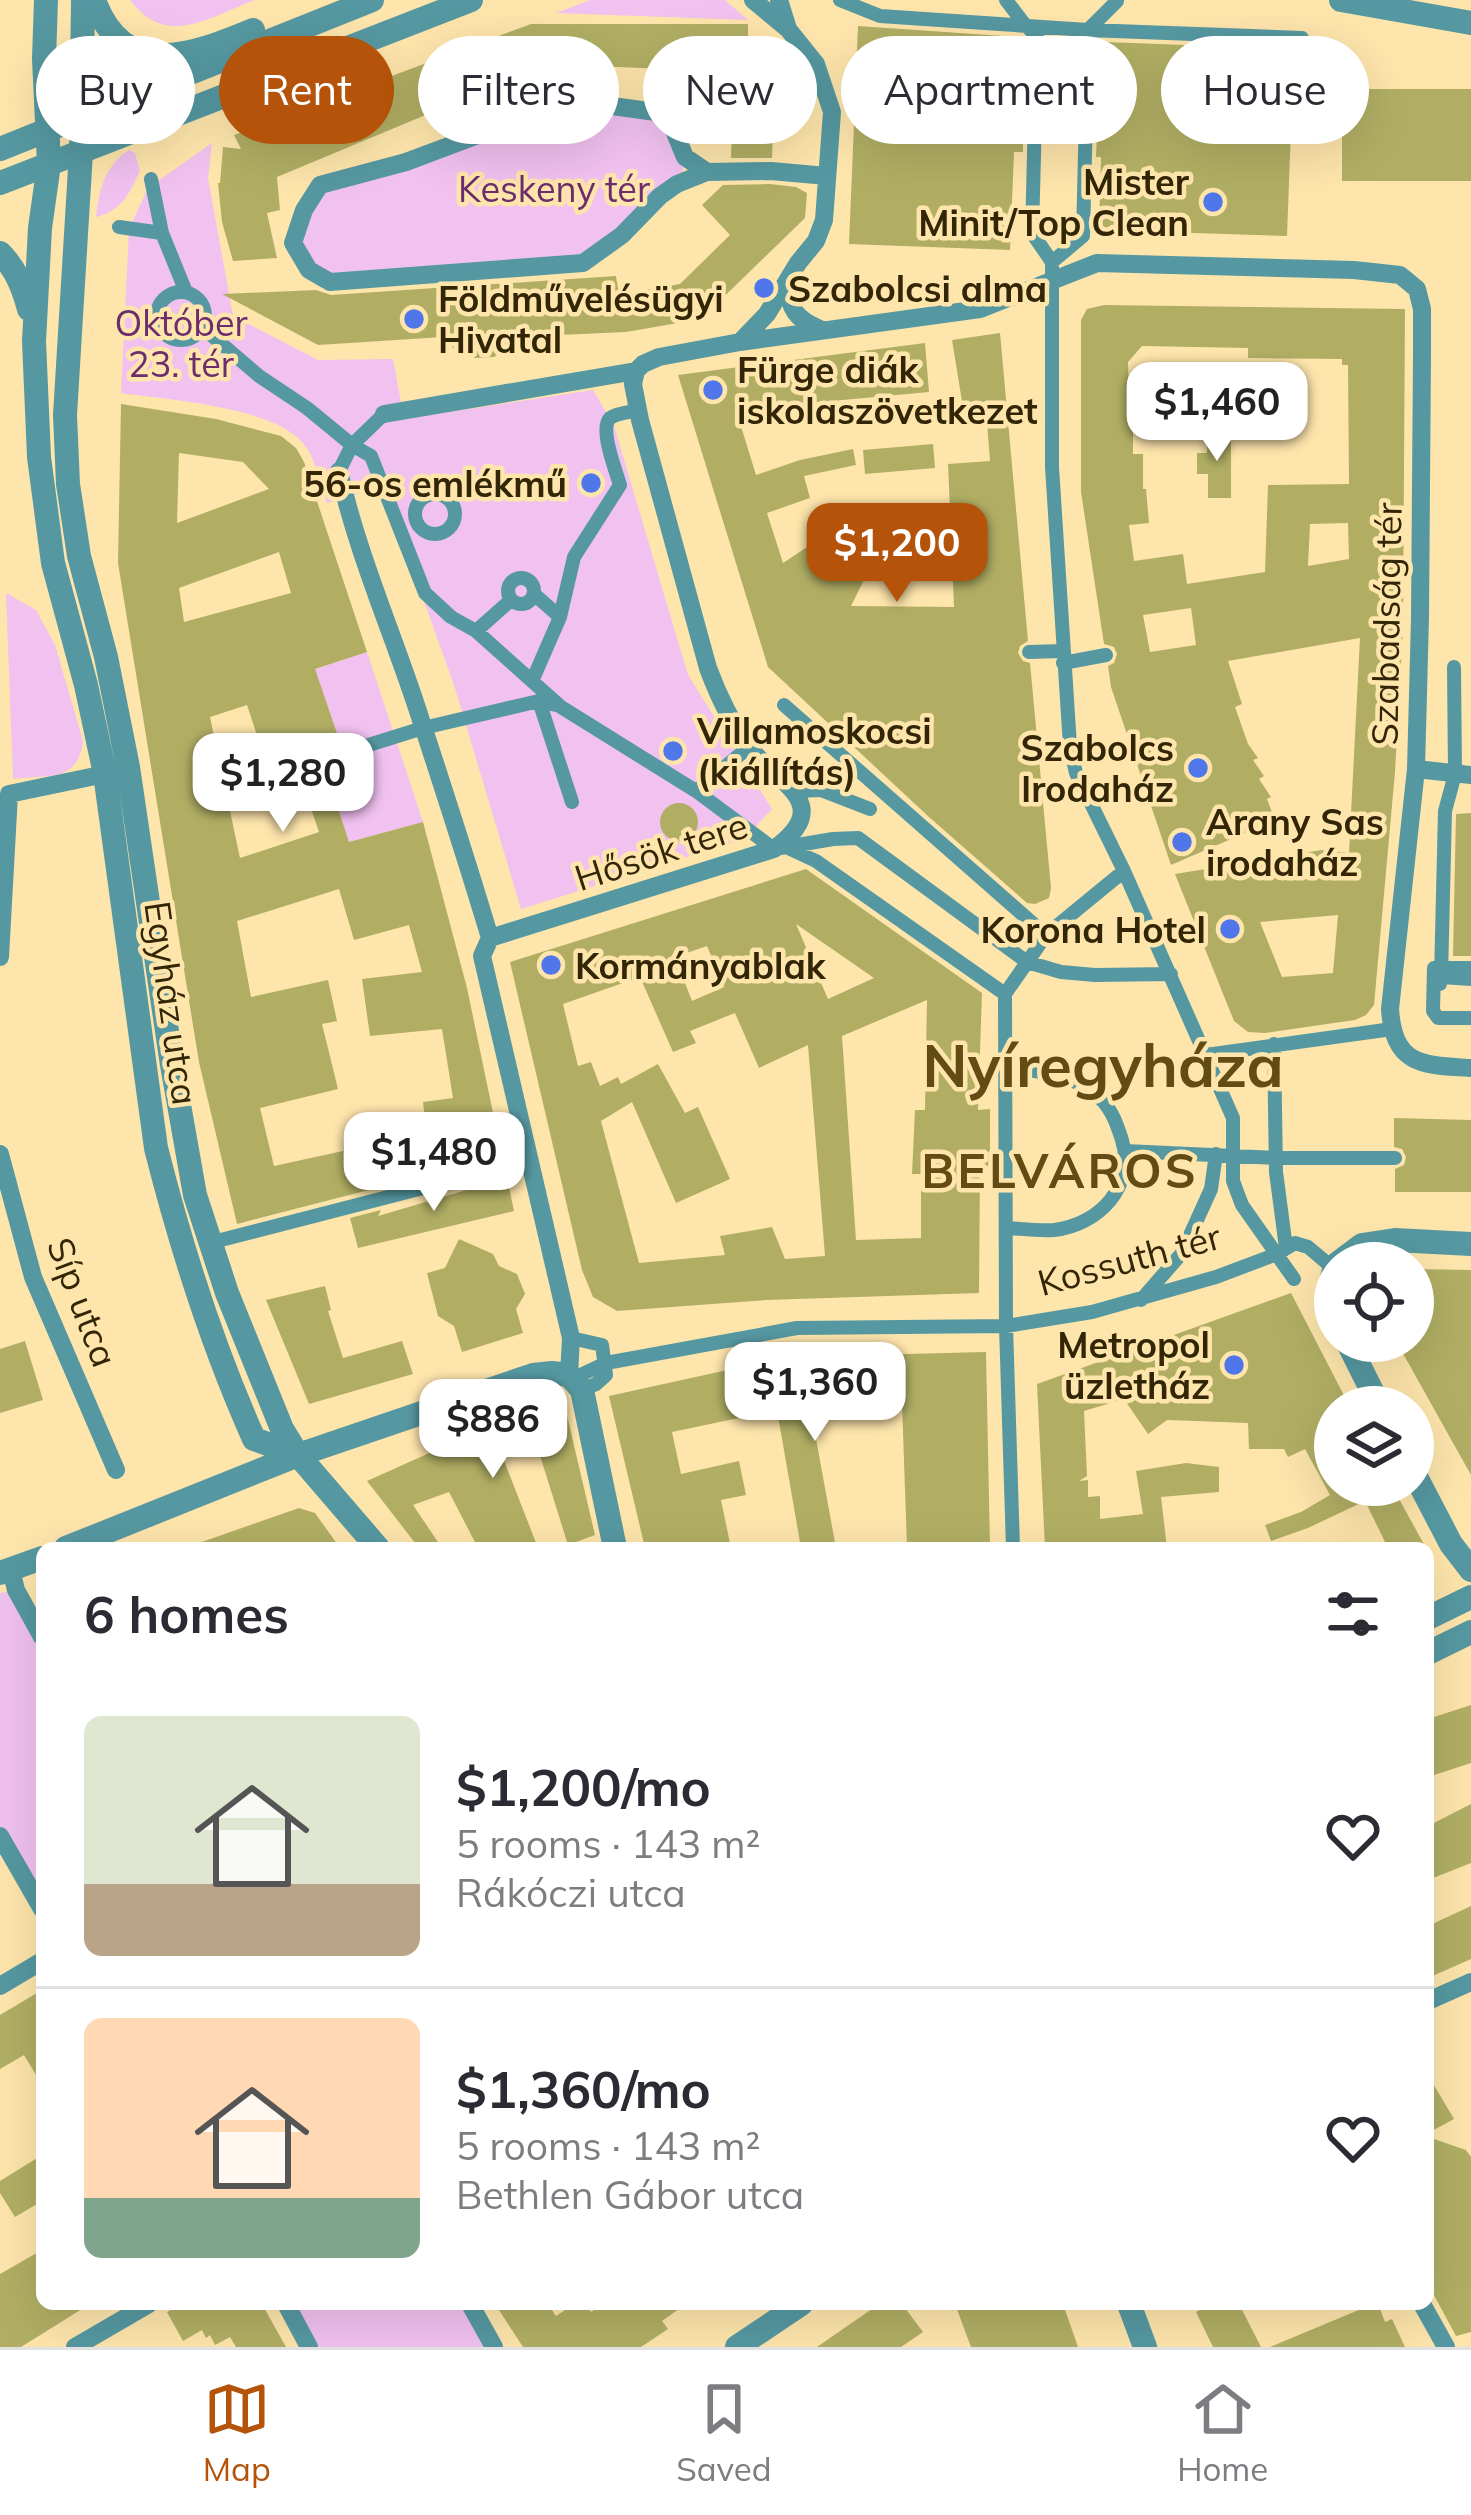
<!DOCTYPE html>
<meta charset="utf-8">
<style>
:root{--surface:#fff;--page:#f2f2f3;--text:#2b2b33;--muted:#7c7c81;--line:#e1e1e2;--accent:#b45309}
body{margin:0;font-family:Mulish,sans-serif;background:var(--page);color:var(--text);height:100vh;display:flex;flex-direction:column;font-size:45px;white-space:nowrap}
*{box-sizing:border-box;margin:0}
p{font-size:39px;color:var(--muted)}
.icon{flex:none;width:66px;height:66px;fill:none;stroke:currentColor;stroke-width:2;stroke-linecap:round;stroke-linejoin:round}
.map{position:relative;flex:1;overflow:hidden}
.details{position:absolute;left:36px;top:1542px;width:1398px;height:768px;display:flex;flex-direction:column;background:var(--surface);border-radius:18px;box-shadow:0 12px 48px #0002}
.details>*{flex:none}
.guide{position:absolute;left:36px;top:36px;width:1401px;height:108px;display:flex;gap:24px}
.tools{position:absolute;left:1314px;top:1242px;display:grid;gap:24px}
.tools a{display:grid;place-items:center;width:120px;height:120px;border-radius:50%;background:var(--surface);box-shadow:0 12px 48px #0002;font-size:60px}
.price{position:absolute;translate:-50% -102px;padding:0 27px;border-radius:24px;background:#fff;color:#222;font-size:39px;line-height:78px;filter:drop-shadow(0 3px 6px #0008)}
.price::after{content:'';position:absolute;left:50%;top:72px;width:36px;height:27px;margin-left:-18px;background:inherit;clip-path:polygon(0 0,100% 0,50% 100%)}
.price.on{background:var(--accent);color:#fff}
ul{padding:0;list-style:none}
li{display:flex;align-items:center;gap:36px;height:300px;padding:0 48px}
li+li{border-top:3px solid var(--line)}
li span{display:grid;place-items:center;flex:none;width:336px;height:240px;border-radius:18px;color:#555}
li>.icon{margin-inline-start:auto}
span .icon{width:144px;height:144px;fill:#fffc;stroke-width:1}
li b{font-size:51px}
h2{display:flex;justify-content:space-between;align-items:center;height:144px;padding:0 48px;font-size:51px}
.pill{padding:0 42px;border-radius:54px;background:var(--surface);box-shadow:0 12px 48px #0002;font-size:42px;line-height:108px}
.pill.on{background:var(--accent);color:#fff}
.tabs{display:flex;justify-content:space-around;align-items:center;height:168px;border-top:3px solid var(--line);background:var(--surface);font-size:33px;color:var(--muted)}
.tabs a{display:grid;justify-items:center;gap:6px}
.tabs .on{color:var(--accent)}
.map>svg:first-child{display:block}
</style>
<div class="map">
<svg width="1471" height="2347" viewBox="0 0 1471 2347">
<rect width="100%" height="100%" fill="#fee5ac"/>
<!-- green -->
<path fill="#f1c1f0" d="M 130,0 L 255,0 C 209,17 167,49 130,0 Z
M 590,0 L 725,0 L 748,20 L 556,13 Z
M 584,106 L 654,115 L 682,158 L 683,171 L 620,231 L 581,259 L 332,278 L 312,267 L 297,242 L 324,190 Z
M 212,143 L 208,178 L 233,316 L 318,360 L 393,359 L 404,419 L 593,390 L 614,426 L 688,675 L 772,809 L 744,839 L 521,909 L 454,685 L 383,486 L 327,503 C 320,482 316,458 302,442 C 269,406 169,400 121,393 L 129,229 L 148,188 Z
M 129,150 L 135,153 L 140,171 C 129,194 122,211 96,217 C 99,190 105,165 129,150 Z
M 6,593 L 36,610 L 55,645 L 83,741 C 78,784 46,774 13,779 Z
M 367,652 L 423,822 L 349,842 L 339,811 L 360,803 L 324,695 L 294,676 Z
M 16,1590 L 42,1637 L 42,1909 L 0,1836 L 0,1593 Z
M 286,2304 L 470,2304 L 494,2347 L 309,2347 Z"/>
<!-- building -->
<path fill="#b1ae64" fill-rule="evenodd" d="M 531,24 L 748,24 L 748,48 L 776,50 L 772,158 L 731,158 L 734,72 L 548,64 L 277,177 L 280,210 L 267,213 L 277,258 L 233,261 L 222,222 L 218,183 L 220,183 L 223,147 L 241,149 L 234,135 Z
M 858,26 L 1019,37 L 1015,114 L 1016,131 L 1023,131 L 1023,152 L 1014,152 L 1010,250 L 849,244 Z
M 1105,42 L 1294,49 L 1287,236 L 1099,230 L 1101,157 L 1096,157 L 1097,134 L 1102,134 Z
M 1342,89 L 1471,89 L 1471,181 L 1342,181 Z
M 770,184 L 796,187 L 807,193 L 805,218 L 701,319 L 626,332 L 514,337 L 508,347 L 494,357 L 475,358 L 457,352 L 443,337 L 318,345 L 222,294 L 316,290 L 331,295 L 616,276 L 619,295 L 680,284 L 730,235 L 702,205 L 723,185 Z
M 1104,305 L 1405,309 L 1403,628 L 1395,772 L 1374,1005 L 1366,1015 L 1355,1020 L 1265,1033 L 1248,1032 L 1234,1021 L 1175,874 L 1322,850 L 1349,853 L 1360,638 L 1228,661 L 1242,704 L 1235,707 L 1248,744 L 1258,758 L 1253,760 L 1264,776 L 1259,779 L 1271,797 L 1267,799 L 1275,820 L 1171,865 L 1111,687 L 1108,666 L 1114,663 L 1117,654 L 1114,647 L 1104,644 L 1081,492 L 1081,320 L 1087,309 ZM 1142,346 L 1248,348 L 1248,358 L 1342,359 L 1342,365 L 1348,365 L 1349,484 L 1268,485 L 1265,572 L 1187,584 L 1183,554 L 1134,561 L 1129,525 L 1149,523 L 1146,489 L 1143,489 L 1143,454 L 1133,454 L 1133,422 L 1130,422 L 1128,362 ZM 1348,523 L 1349,559 L 1308,566 L 1310,524 ZM 1191,608 L 1196,645 L 1150,652 L 1143,615 ZM 1338,915 L 1333,973 L 1282,977 L 1260,922 Z
M 1000,333 L 1028,641 L 1020,646 L 1018,653 L 1023,661 L 1030,663 L 1051,888 L 1049,898 L 1035,904 L 1027,903 L 929,817 L 768,667 L 678,375 L 925,343 L 929,392 L 736,410 L 756,475 L 800,460 L 853,449 L 856,465 L 804,476 L 810,498 L 767,513 L 783,563 L 845,522 L 859,530 L 867,574 L 851,606 L 954,607 L 948,464 L 990,461 L 987,423 L 966,426 L 952,340 Z
M 121,404 L 216,419 L 281,436 L 296,448 L 304,462 L 367,652 L 315,669 L 340,742 L 332,749 L 333,757 L 339,764 L 347,764 L 360,803 L 339,811 L 349,842 L 423,822 L 467,988 L 502,1156 L 475,1163 L 474,1157 L 426,1162 L 425,1151 L 391,1167 L 392,1184 L 237,1224 L 199,1062 L 118,563 ZM 179,453 L 243,462 L 269,489 L 177,523 ZM 279,552 L 291,593 L 184,622 L 179,588 ZM 247,705 L 281,808 L 308,800 L 319,832 L 240,858 L 210,717 ZM 339,889 L 354,940 L 409,925 L 422,972 L 362,979 L 370,1036 L 442,1029 L 453,1098 L 423,1102 L 426,1127 L 344,1131 L 343,1151 L 274,1166 L 260,1108 L 338,1089 L 322,1024 L 337,1021 L 328,980 L 251,997 L 237,921 Z
M 1207,431 L 1231,431 L 1231,498 L 1208,498 L 1208,474 L 1197,474 L 1197,453 L 1207,453 Z
M 933,444 L 935,468 L 865,474 L 863,450 Z
M660 822a19 19 0 1 1 38 0a19 19 0 1 1-38 0Z
M 1471,813 L 1471,956 L 1453,956 L 1456,814 Z
M 806,869 L 982,993 L 978,1110 L 990,1109 L 990,1166 L 980,1166 L 979,1293 L 766,1300 L 617,1311 L 593,1297 L 582,1270 L 510,962 ZM 796,924 L 874,978 L 828,999 ZM 707,946 L 724,987 L 692,1001 L 675,957 ZM 640,977 L 673,1052 L 696,1043 L 690,1031 L 735,1013 L 759,1068 L 808,1045 L 825,1256 L 785,1259 L 772,1227 L 720,1236 L 725,1255 L 639,1263 L 601,1121 L 632,1102 L 676,1203 L 730,1179 L 698,1107 L 685,1113 L 658,1064 L 621,1084 L 618,1077 L 600,1086 L 591,1062 L 578,1066 L 563,1004 ZM 927,1000 L 925,1110 L 915,1110 L 912,1174 L 921,1174 L 921,1238 L 856,1240 L 842,1036 Z
M 1394,1118 L 1471,1120 L 1471,1192 L 1395,1192 L 1395,1169 L 1404,1165 L 1406,1157 L 1402,1149 L 1394,1147 Z
M 507,1178 L 514,1211 L 358,1248 L 350,1218 L 381,1210 L 378,1216 Z
M 459,1239 L 493,1254 L 499,1266 L 517,1274 L 525,1294 L 516,1309 L 523,1333 L 462,1352 L 454,1326 L 438,1316 L 427,1273 L 445,1268 Z
M 1413,1269 L 1471,1270 L 1471,1475 L 1396,1341 L 1413,1341 Z
M 325,1286 L 331,1310 L 328,1311 L 343,1358 L 402,1341 L 413,1374 L 309,1404 L 266,1300 Z
M 1291,1293 L 1350,1407 L 1335,1407 L 1335,1485 L 1398,1485 L 1393,1488 L 1426,1548 L 1388,1548 L 1365,1501 L 1308,1528 L 1271,1541 L 1265,1525 L 1301,1512 L 1330,1495 L 1305,1449 L 1288,1457 L 1284,1449 L 1249,1449 L 1248,1423 L 1167,1420 L 1148,1434 L 1124,1399 L 1084,1411 L 1087,1476 L 1079,1481 L 1088,1480 L 1088,1497 L 1100,1496 L 1100,1519 L 1143,1514 L 1136,1471 L 1186,1463 L 1219,1467 L 1219,1492 L 1161,1497 L 1167,1548 L 1045,1548 L 1037,1384 Z
M 25,1341 L 43,1400 L 0,1413 L 0,1349 Z
M 986,1352 L 990,1548 L 907,1547 L 902,1403 L 810,1406 L 836,1548 L 801,1548 L 777,1410 L 672,1432 L 681,1474 L 739,1461 L 746,1495 L 721,1500 L 731,1548 L 645,1548 L 609,1396 L 787,1357 Z
M 552,1398 L 565,1407 L 595,1535 L 568,1545 L 537,1446 L 503,1458 L 538,1548 L 478,1548 L 449,1492 L 413,1505 L 442,1548 L 419,1548 L 367,1481 Z
M 299,1508 L 315,1513 L 340,1548 L 196,1548 L 196,1544 Z
M 1471,1705 L 1471,1763 L 1428,1777 L 1428,1719 Z
M 1471,1804 L 1471,1863 L 1428,1880 L 1428,1826 Z
M 1471,1906 L 1471,1959 L 1428,1978 L 1428,1926 Z
M 42,1990 L 42,2085 L 24,2055 L 0,2069 L 0,2015 Z
M 1428,2075 L 1454,2119 L 1428,2133 Z
M 1428,2137 L 1466,2150 L 1471,2157 L 1471,2332 L 1456,2336 L 1428,2284 Z
M 42,2155 L 42,2201 L 15,2217 L 0,2193 L 0,2181 Z
M 42,2250 L 42,2304 L 90,2304 L 21,2347 L 0,2347 L 0,2274 Z
M 181,2304 L 262,2304 L 286,2347 L 236,2347 L 230,2337 L 215,2345 L 210,2335 L 206,2338 L 202,2330 L 183,2341 L 167,2312 Z
M 495,2304 L 548,2304 L 556,2316 L 574,2304 L 585,2304 L 591,2312 L 603,2304 L 686,2304 L 662,2321 L 668,2329 L 641,2347 L 523,2347 Z
M 879,2304 L 902,2304 L 923,2332 L 901,2347 L 817,2347 Z
M 955,2304 L 1063,2304 L 1078,2347 L 971,2347 Z
M 1210,2304 L 1239,2304 L 1261,2347 L 1213,2347 L 1196,2312 Z
M 1373,2304 L 1378,2304 L 1385,2322 L 1392,2319 L 1405,2347 L 1270,2347 Z"/>
<g fill="none" stroke-linecap="round" stroke-linejoin="round">
<!-- pedestrian -->
<path stroke="#5698a1" stroke-width="14" d="M 840,0 L 880,16 L 1088,30 L 1302,38
M 1006,0 L 1025,25 L 1037,36 L 1032,233 L 1052,262
M 151,179 L 162,233 L 186,292
M 119,227 L 162,233
M 1052,262 L 1052,467 L 1070,746 L 1076,773 L 1124,871 L 1233,1118 L 1233,1181 L 1242,1205 L 1294,1279
M 1052,262 L 1083,236 L 1088,30 L 1117,1
M157 316a24 24 0 1 1 48 0a24 24 0 1 1-48 0Z
M 203,328 L 259,376 L 307,408 L 352,445 L 371,456 L 425,593 L 451,617 L 476,631 L 561,707 L 696,791 L 774,849 L 833,839 L 858,838 L 1027,962 L 1061,972 L 1095,975 L 1171,974
M 339,471 L 352,445 L 384,414
M415 514a20 20 0 1 1 40 0a20 20 0 1 1-40 0Z
M508 591a13 13 0 1 1 26 0a13 13 0 1 1-26 0Z
M 534,594 L 560,617
M 476,631 L 511,600
M 1029,652 L 1062,651
M 1063,663 L 1106,655
M 533,679 L 560,617 L 574,557 L 620,485 C 616,471 599,429 610,418 C 616,413 631,412 639,410
M 539,701 L 572,802
M 784,705 L 1046,935
M 343,753 L 423,728 L 539,701 L 556,705
M 696,791 L 749,747
M 796,791 L 821,790 L 870,809
M 786,847 L 816,861 L 1005,994
M 1471,968 L 1434,968 L 1433,1011 L 1438,1018 L 1471,1018
M 1441,977 L 1445,811 L 1455,774 L 1454,667
M 1440,984 L 1441,977 L 1471,979
M 1274,1044 L 1276,1172 L 1286,1248
M 1206,1055 L 1392,1029
M 1006,1068 C 1037,1071 1068,1073 1094,1093 C 1110,1105 1116,1121 1122,1140 C 1136,1186 1099,1225 1054,1230 C 1039,1231 1023,1229 1007,1228
M 1125,1151 L 1276,1158 L 1395,1158
M 209,1243 L 528,1161
M 1141,1300 L 1182,1253 L 1211,1189 L 1216,1154
M 571,1338 L 602,1345 L 606,1375 L 596,1384 L 582,1390
M 574,1378 L 606,1363 L 797,1328 L 1006,1326 L 1092,1312 L 1216,1277 L 1277,1254 L 1295,1243 L 1308,1247 L 1333,1268
M 1013,1548 L 1006,1326 L 1005,994 L 1046,935 L 1124,871"/>
<!-- minor -->
<path stroke="#5698a1" stroke-width="18" d="M 779,0 L 788,29
M 707,172 L 685,157 L 673,128 L 656,112 L 583,102 L 526,117 L 406,162 L 320,185 L 304,210 L 293,243 L 309,270 L 330,282 L 583,263 L 622,235 L 660,196 L 677,184 L 707,172 L 771,171 L 827,176
M 786,283 C 790,309 795,319 820,329
M 740,342 L 980,309 L 1097,263 L 1354,270 L 1400,275 L 1417,289 L 1422,309 L 1422,355 L 1420,618 L 1416,769 L 1390,1009 C 1394,1066 1422,1065 1471,1068
M 384,414 L 636,371 L 643,364 L 659,357 L 740,342 L 767,314 L 798,263 L 816,241 L 824,220 L 832,112 L 816,64 L 788,29 L 753,0
M 339,471 C 357,552 391,629 417,708 C 442,784 467,861 490,938
M 1416,769 L 1471,775
M 490,938 L 774,849 C 838,803 775,782 748,746 C 731,722 718,695 708,668 L 640,420 L 633,384 L 636,371
M 490,938 L 482,956 L 571,1338 L 569,1375
M 0,957 L 9,794 L 105,774
M 0,1154 L 33,1277 L 116,1470
M 11,1570 L 16,1590 L 42,1637
M 0,1836 L 42,1909
M 0,1986 L 42,1961
M 1428,2001 L 1471,1982
M 286,2304 L 309,2347
M 470,2304 L 494,2347
M 1422,2304 L 1446,2347
M 75,2347 L 149,2304"/>
<!-- tertiary -->
<path stroke="#5698a1" stroke-width="24" d="M 46,0 L 44,59 L 49,164 L 40,228 L 34,341 L 39,457 L 53,563 L 86,685 L 105,774 L 156,1148 C 181,1247 212,1345 254,1439 L 298,1455
M 83,0 L 81,152 L 65,415 L 68,484 L 79,556 L 106,657 L 128,767 L 172,1065 L 195,1195 L 227,1293 L 282,1429 L 298,1455 L 378,1548
M 94,0 C 124,82 192,55 253,30
M 1341,0 L 1471,23
M 0,149 L 372,0
M 0,183 L 471,0
M 0,253 C 16,269 23,287 29,309
M 1338,1263 L 1362,1245 L 1395,1240 L 1471,1244
M 1335,1266 L 1328,1293 L 1335,1315
M 1347,1341 L 1380,1407
M 1413,1471 L 1451,1544 L 1471,1570
M 66,1548 L 298,1455 L 533,1375 L 552,1373 L 569,1375 L 582,1390 L 615,1548
M 0,1573 L 42,1558
M 1428,1618 L 1471,1597
M 1428,1653 L 1471,1632
M 1129,2304 L 1145,2347
M 737,2347 L 801,2304"/>
</g>
<!-- markers -->
<g fill="#4f77ea" stroke="#fee5ac" stroke-width="4.5">
<circle cx="1213" cy="202" r="12"/>
<circle cx="764" cy="288" r="12"/>
<circle cx="414" cy="319" r="12"/>
<circle cx="713" cy="390" r="12"/>
<circle cx="591" cy="483" r="12"/>
<circle cx="673" cy="751" r="12"/>
<circle cx="1198" cy="768" r="12"/>
<circle cx="1182" cy="842" r="12"/>
<circle cx="1230" cy="929" r="12"/>
<circle cx="551" cy="965" r="12"/>
<circle cx="1234" cy="1365" r="12"/>
</g>
<g text-anchor="middle" dominant-baseline="central" stroke-width="9" stroke-linejoin="round" paint-order="stroke">
<!-- poi labels -->
<g font-size="36" font-weight="bold" fill="#322607" stroke="#fee5ac" text-anchor="start">
<text x="1189" y="181" text-anchor="end">Mister<tspan x="1189" dy="41">Minit/Top Clean</tspan></text>
<text x="788" y="288">Szabolcsi alma</text>
<text x="438" y="298">Földművelésügyi<tspan x="438" dy="41">Hivatal</tspan></text>
<text x="737" y="369">Fürge diák<tspan x="737" dy="41">iskolaszövetkezet</tspan></text>
<text x="567" y="483" text-anchor="end">56-os emlékmű</text>
<text x="697" y="730">Villamoskocsi<tspan x="697" dy="41">(kiállítás)</tspan></text>
<text x="1174" y="747" text-anchor="end">Szabolcs<tspan x="1174" dy="41">Irodaház</tspan></text>
<text x="1206" y="821">Arany Sas<tspan x="1206" dy="41">irodaház</tspan></text>
<text x="1206" y="929" text-anchor="end">Korona Hotel</text>
<text x="575" y="965">Kormányablak</text>
<text x="1210" y="1344" text-anchor="end">Metropol<tspan x="1210" dy="41">üzletház</tspan></text>
</g>
<!-- park labels -->
<g font-size="36" fill="#6c2d6d" stroke="#fee5ac">
<text x="554" y="188">Keskeny tér</text>
<text x="181" y="322">Október<tspan x="181" dy="41">23. tér</tspan></text>
</g>
<!-- street labels -->
<g font-size="36" fill="#322607" stroke="#fee5ac">
<text transform="translate(1386 624) rotate(-89)">Szabadság tér</text>
<text transform="translate(661 851) rotate(-18)">Hősök tere</text>
<text transform="translate(172 1003) rotate(82)">Egyház utca</text>
<text transform="translate(1129 1259) rotate(-15)">Kossuth tér</text>
<text transform="translate(83 1302) rotate(69)">Síp utca</text>
</g>
<!-- district labels -->
<g font-size="48" font-weight="bold" letter-spacing="3" fill="#624c14" stroke="#fee5ac">
<text x="1060" y="1170">BELVÁROS</text>
</g>
<!-- town labels -->
<g font-size="60" font-weight="bold" fill="#624c14" stroke="#fee5ac">
<text x="1103" y="1064">Nyíregyháza</text>
</g>
</g>
</svg>
<div class="tools">
<a><svg class="icon" aria-label="locate" viewBox="0 0 24 24"><circle cx="12" cy="12" r="6"/><path d="M12 2v4M12 18v4M2 12h4M18 12h4"/></svg></a>
<a><svg class="icon" aria-label="layers" viewBox="0 0 24 24"><path d="M12 4l9 5-9 5-9-5zM3 14l9 5 9-5"/></svg></a>
</div>
<b class="price" style="left:1217px;top:464px">$1,460</b>
<b class="price on" style="left:897px;top:605px">$1,200</b>
<b class="price" style="left:283px;top:835px">$1,280</b>
<b class="price" style="left:434px;top:1214px">$1,480</b>
<b class="price" style="left:815px;top:1444px">$1,360</b>
<b class="price" style="left:493px;top:1481px">$886</b>
<div class="guide">
<a class="pill">Buy</a>
<a class="pill on">Rent</a>
<a class="pill">Filters</a>
<a class="pill">New</a>
<a class="pill">Apartment</a>
<a class="pill">House</a>
</div>
<section class="details">
<h2>6 homes<svg class="icon" aria-label="filters" viewBox="0 0 24 24"><path d="M4 7h16M4 17h16"/><circle cx="9" cy="7" r="2"/><circle cx="15" cy="17" r="2"/></svg></h2>
<ul>
<li><span style="background:linear-gradient(#dfe7d0 70%,#b9a48a 0)"><svg class="icon" aria-label="home" viewBox="0 0 24 24"><path d="M3 11l9-7 9 7M6 9v11h12V9"/></svg></span><div><b>$1,200/mo</b><p>5 rooms · 143 m²</p><p>Rákóczi utca</p></div><svg class="icon" aria-label="heart" viewBox="0 0 24 24"><path d="M12 20l-8-8c-3-5 5-10 8-4 3-6 11-1 8 4z"/></svg></li>
<li><span style="background:linear-gradient(#ffd9b3 75%,#7fa58c 0)"><svg class="icon" aria-label="home" viewBox="0 0 24 24"><path d="M3 11l9-7 9 7M6 9v11h12V9"/></svg></span><div><b>$1,360/mo</b><p>5 rooms · 143 m²</p><p>Bethlen Gábor utca</p></div><svg class="icon" aria-label="heart" viewBox="0 0 24 24"><path d="M12 20l-8-8c-3-5 5-10 8-4 3-6 11-1 8 4z"/></svg></li>
</ul>
</section>
</div>
<nav class="tabs">
<a class="on"><svg class="icon" aria-label="map" viewBox="0 0 24 24"><path d="M3 6l6-2 6 2 6-2v14l-6 2-6-2-6 2zM9 4v14M15 6v14"/></svg>Map</a>
<a><svg class="icon" aria-label="saved" viewBox="0 0 24 24"><path d="M7 4h10v16l-5-4-5 4z"/></svg>Saved</a>
<a><svg class="icon" aria-label="home" viewBox="0 0 24 24"><path d="M3 11l9-7 9 7M6 9v11h12V9"/></svg>Home</a>
</nav>
